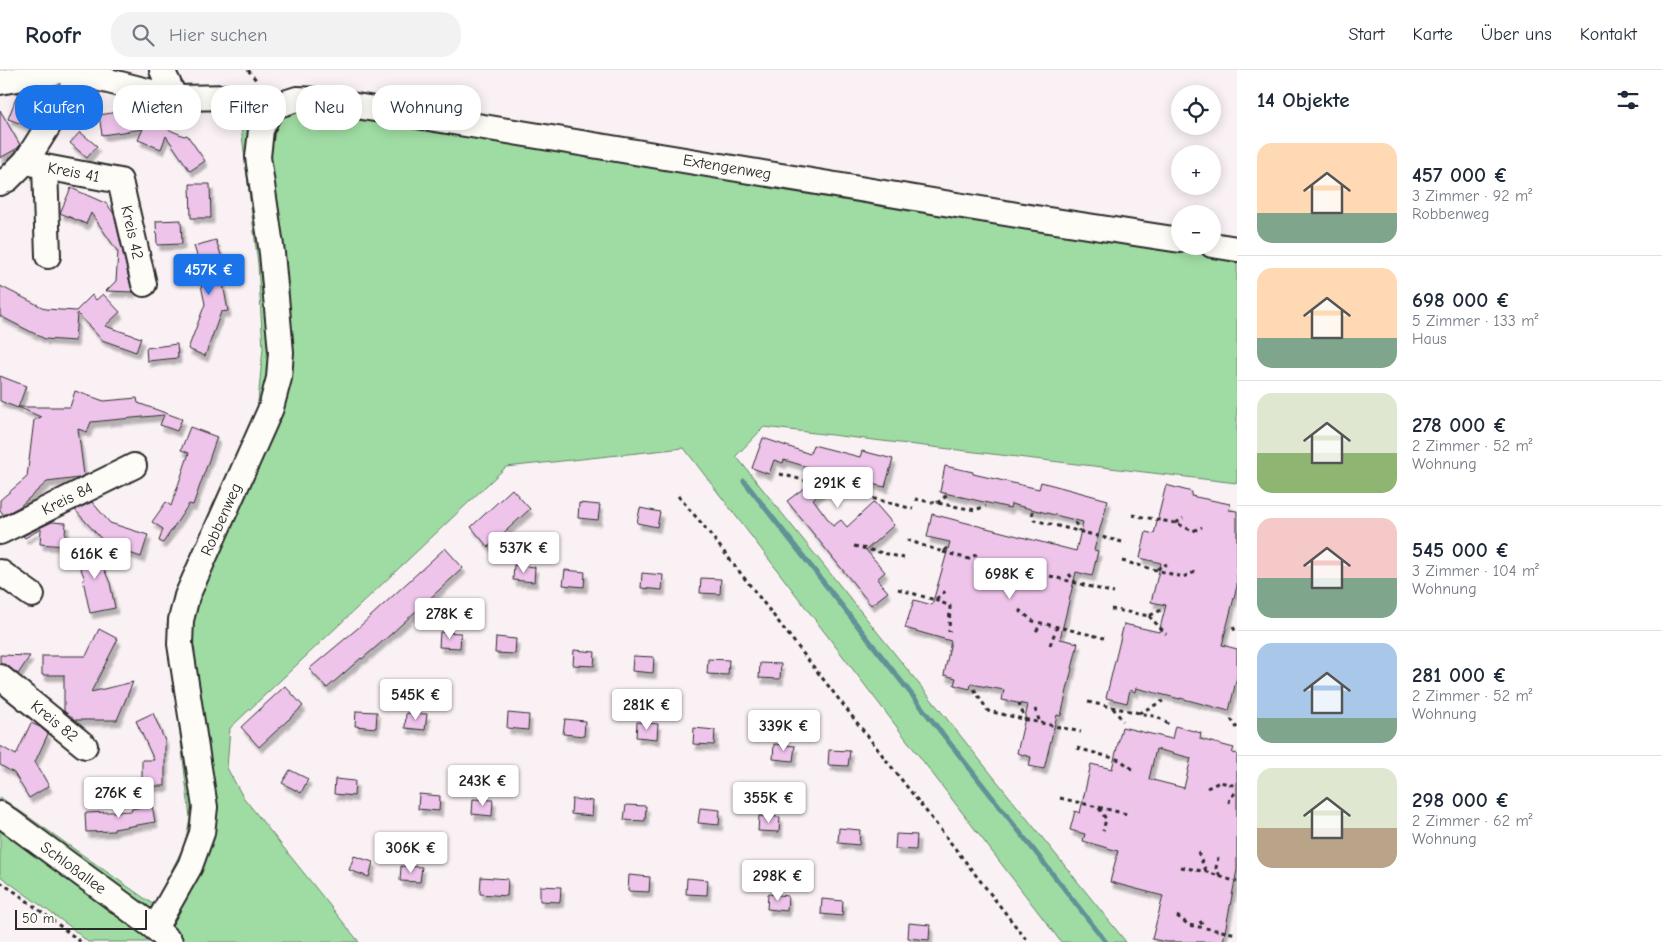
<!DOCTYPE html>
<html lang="de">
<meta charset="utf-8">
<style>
:root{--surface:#fff;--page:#f2f2f3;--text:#1f2937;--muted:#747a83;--line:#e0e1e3;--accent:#1a73e8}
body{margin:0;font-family:"Comic Neue",sans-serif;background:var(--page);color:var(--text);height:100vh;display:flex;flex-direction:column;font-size:19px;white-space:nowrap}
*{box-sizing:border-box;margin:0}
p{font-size:16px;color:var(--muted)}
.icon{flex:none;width:28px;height:28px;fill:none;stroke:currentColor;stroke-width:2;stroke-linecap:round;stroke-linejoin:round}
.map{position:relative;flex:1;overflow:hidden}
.details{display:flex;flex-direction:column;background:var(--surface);width:425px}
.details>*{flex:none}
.banner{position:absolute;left:15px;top:15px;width:475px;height:45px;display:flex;gap:10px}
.tools{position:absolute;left:1171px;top:15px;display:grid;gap:10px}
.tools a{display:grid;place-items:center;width:50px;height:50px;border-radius:50%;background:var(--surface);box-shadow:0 2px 12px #0003;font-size:25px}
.scale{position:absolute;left:15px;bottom:12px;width:132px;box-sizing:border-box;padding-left:5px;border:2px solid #2b2b2b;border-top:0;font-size:14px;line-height:18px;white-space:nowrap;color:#2b2b2b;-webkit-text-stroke:4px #fdfcf7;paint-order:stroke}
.price{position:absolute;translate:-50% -42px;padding:0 11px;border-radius:5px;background:#fff;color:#222;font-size:16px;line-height:32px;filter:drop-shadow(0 1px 2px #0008)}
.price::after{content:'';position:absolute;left:50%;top:30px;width:15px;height:11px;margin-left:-8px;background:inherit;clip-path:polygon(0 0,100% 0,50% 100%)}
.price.current{background:var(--accent);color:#fff}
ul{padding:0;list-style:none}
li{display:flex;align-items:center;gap:15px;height:125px;padding:0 20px}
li+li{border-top:1px solid var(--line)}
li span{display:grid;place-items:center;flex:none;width:140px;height:100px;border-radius:15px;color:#555}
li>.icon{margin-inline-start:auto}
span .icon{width:60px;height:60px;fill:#fffc;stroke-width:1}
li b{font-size:21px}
h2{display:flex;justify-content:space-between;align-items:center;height:60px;padding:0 20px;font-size:21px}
.pill{padding:0 18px;border-radius:20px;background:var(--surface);box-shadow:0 2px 12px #0003;font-size:18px;line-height:45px}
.pill.current{background:var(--accent);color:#fff}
header{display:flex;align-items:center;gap:30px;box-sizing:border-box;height:70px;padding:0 25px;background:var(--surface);border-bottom:1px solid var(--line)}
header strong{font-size:24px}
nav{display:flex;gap:28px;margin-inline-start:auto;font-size:18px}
.search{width:350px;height:45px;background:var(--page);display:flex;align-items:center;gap:12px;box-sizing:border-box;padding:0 18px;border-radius:20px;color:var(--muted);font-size:19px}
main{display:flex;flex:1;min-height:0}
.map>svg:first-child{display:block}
</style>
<header>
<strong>Roofr</strong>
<div class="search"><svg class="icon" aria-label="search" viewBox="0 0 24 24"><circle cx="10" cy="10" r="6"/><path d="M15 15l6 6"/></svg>Hier suchen</div>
<nav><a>Start</a><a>Karte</a><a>Über uns</a><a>Kontakt</a></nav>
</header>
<main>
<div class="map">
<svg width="1237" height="872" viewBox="0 0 1237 872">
<defs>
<filter id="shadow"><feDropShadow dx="3" dy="5.5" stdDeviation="1" flood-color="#0004"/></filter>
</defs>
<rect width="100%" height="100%" fill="#faf1f5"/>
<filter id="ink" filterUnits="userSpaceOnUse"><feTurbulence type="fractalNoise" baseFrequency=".02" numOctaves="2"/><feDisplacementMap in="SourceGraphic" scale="10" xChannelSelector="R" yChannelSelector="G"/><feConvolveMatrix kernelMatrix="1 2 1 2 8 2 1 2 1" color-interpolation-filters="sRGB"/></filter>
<g filter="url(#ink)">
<!-- green -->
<path fill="#9fdca3" stroke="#658467" d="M 295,36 L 1237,187 L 1237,413 L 764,357 L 736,386 L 1126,872 L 1061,872 L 684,378 L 506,397 L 230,658 L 227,698 L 243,727 L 359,872 L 88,872 L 68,855 L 0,806 L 0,727 L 154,835 L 185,774 L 190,748 L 167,554 L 174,523 L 207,458 L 257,342 L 263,278 L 258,194 L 239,41 Z"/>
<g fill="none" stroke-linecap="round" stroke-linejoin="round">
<!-- stream -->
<path stroke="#629297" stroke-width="5" d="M 744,411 L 1106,872"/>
</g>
<!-- building -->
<path fill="#eec4eb" stroke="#2b2b2b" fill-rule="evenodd" filter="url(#shadow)" d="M 25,21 L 42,28 L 31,57 L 8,49 L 18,23 Z
M 0,40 L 20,75 L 18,78 L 0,88 Z
M 131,40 L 132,44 L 184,66 L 187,65 L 205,91 L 190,101 L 166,66 L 161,79 L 138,70 L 143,59 L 102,65 L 99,45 Z
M 80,62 L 97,76 L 87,88 L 70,73 Z
M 190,114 L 210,114 L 211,148 L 191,148 Z
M 71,118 L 107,134 L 114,144 L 131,217 L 133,222 L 106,221 L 116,211 L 118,182 L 91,143 L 86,154 L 60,143 Z
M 181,150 L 182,174 L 157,175 L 156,151 Z
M 216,170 L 223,191 L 219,192 L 228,241 L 221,242 L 205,286 L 188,279 L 205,234 L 201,215 L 206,214 L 194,176 Z
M 0,216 L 46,239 L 76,241 L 92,225 L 96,230 L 103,224 L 120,242 L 105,256 L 141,268 L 136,282 L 102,270 L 77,243 L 75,271 L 45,269 L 0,246 Z
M 177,274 L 178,288 L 147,291 L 146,278 Z
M 0,306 L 26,316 L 18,338 L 0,331 Z
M 75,321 L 104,331 L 137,328 L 138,333 L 182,349 L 177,361 L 160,355 L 164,345 L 91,352 L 87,362 L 78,359 L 84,405 L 79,408 L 47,412 L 19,437 L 4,445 L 0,440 L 0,430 L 27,407 L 34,350 L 41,347 L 18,337 L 70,337 Z
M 190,357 L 217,367 L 193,435 L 189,434 L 163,473 L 159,471 L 163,459 L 152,452 L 166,432 L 171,436 L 189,383 L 181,380 Z
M 763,368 L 810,384 L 813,375 L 860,387 L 862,381 L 893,389 L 885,417 L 871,414 L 872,407 L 845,400 L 843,407 L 835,405 L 833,413 L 813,429 L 833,456 L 841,450 L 847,457 L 874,432 L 894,455 L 866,480 L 885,502 L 877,509 L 888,522 L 871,535 L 787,431 L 825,402 L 784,390 L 783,393 L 774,390 L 769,404 L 752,398 Z
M 945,396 L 973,402 L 973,404 L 1039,419 L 1041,412 L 1108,430 L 1094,480 L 1098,481 L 1092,506 L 1076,502 L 1060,569 L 1078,573 L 1061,646 L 1057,645 L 1044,699 L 1029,696 L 1031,687 L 1017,683 L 1028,635 L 1002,630 L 1004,620 L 971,614 L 970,619 L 954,615 L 956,608 L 944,605 L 951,571 L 905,558 L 914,530 L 932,535 L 950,472 L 927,467 L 932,444 L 1076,481 L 1083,452 L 1011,434 L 1010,438 L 940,422 Z
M 1166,415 L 1192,422 L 1191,426 L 1230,434 L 1229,440 L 1237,441 L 1237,516 L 1222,575 L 1237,579 L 1237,607 L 1229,641 L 1180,628 L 1180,629 L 1136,618 L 1135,622 L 1130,620 L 1127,633 L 1106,628 L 1124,554 L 1159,562 L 1166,535 L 1151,532 L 1161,493 L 1140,488 L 1146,462 L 1154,464 Z
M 512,419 L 530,439 L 488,477 L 471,457 Z
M 92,432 L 110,453 L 148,465 L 141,487 L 107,475 L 75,440 Z
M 579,433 L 600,435 L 598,450 L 578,448 Z
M 640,438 L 660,442 L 657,457 L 637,453 Z
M 52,452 L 66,453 L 64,476 L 40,474 L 41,459 L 25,468 L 23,466 Z
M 93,474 L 110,513 L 115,538 L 90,543 L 83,510 L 85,509 L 74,482 Z
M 445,478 L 463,498 L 390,565 L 362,589 L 361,588 L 327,618 L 309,599 L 358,558 Z
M 514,495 L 535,497 L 534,512 L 513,510 Z
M 565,500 L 585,502 L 584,517 L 563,515 Z
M 642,503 L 663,505 L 662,520 L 641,518 Z
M 701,508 L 721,509 L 720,524 L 700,523 Z
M 99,559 L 118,569 L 91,622 L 133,612 L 117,650 L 75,650 L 64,641 L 64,605 L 42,605 L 42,586 L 86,586 Z
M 440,562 L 461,563 L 460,578 L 439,577 Z
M 496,567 L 516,569 L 515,584 L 495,583 Z
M 574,580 L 595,582 L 594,596 L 573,595 Z
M 0,585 L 30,586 L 18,604 L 8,596 L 0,594 Z
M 633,586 L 654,587 L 653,603 L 632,601 Z
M 708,589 L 729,590 L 728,605 L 707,604 Z
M 760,593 L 781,594 L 780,609 L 759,608 Z
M 285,616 L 303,636 L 259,677 L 241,657 Z
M 356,641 L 377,642 L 376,658 L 355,656 Z
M 153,643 L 165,671 L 165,716 L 142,716 L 142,690 L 154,690 L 136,651 Z
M 406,643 L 427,644 L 425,660 L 405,658 Z
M 508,643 L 529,645 L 528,660 L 507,658 Z
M 565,649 L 585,651 L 584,666 L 563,664 Z
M 637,652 L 658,654 L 657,669 L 636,667 Z
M 31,653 L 40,657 L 48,664 L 35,692 L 49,716 L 29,728 L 14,703 L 0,695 L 0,676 L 16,685 Z
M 1175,656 L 1201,663 L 1200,669 L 1234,678 L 1232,683 L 1237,684 L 1237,800 L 1223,872 L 1166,872 L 1152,869 L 1163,826 L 1110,812 L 1118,781 L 1083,771 L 1085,764 L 1070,760 L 1075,741 L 1080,743 L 1091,694 L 1112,699 L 1122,657 L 1172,669 ZM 1156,679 L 1191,688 L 1184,718 L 1149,709 Z
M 694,658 L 715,660 L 714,675 L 693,674 Z
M 774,674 L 795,676 L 793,691 L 773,689 Z
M 829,680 L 850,681 L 848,696 L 828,695 Z
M 290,700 L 308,709 L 301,723 L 282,713 Z
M 335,709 L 355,711 L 354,726 L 334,724 Z
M 419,724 L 440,726 L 439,741 L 418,739 Z
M 473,729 L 493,730 L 492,746 L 472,744 Z
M 572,729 L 593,731 L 592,746 L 571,744 Z
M 152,735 L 155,752 L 114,759 L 114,761 L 86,762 L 85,743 L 132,741 L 131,739 Z
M 626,735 L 646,736 L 645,751 L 624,750 Z
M 700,738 L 720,740 L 719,755 L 698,753 Z
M 759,746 L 780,747 L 779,762 L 758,761 Z
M 839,758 L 860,760 L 859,775 L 838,773 Z
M 896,764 L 917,765 L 916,780 L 895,779 Z
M 354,786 L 373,792 L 369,807 L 349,800 Z
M 401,796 L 422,797 L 420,812 L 400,811 Z
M 629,805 L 650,807 L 649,822 L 628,821 Z
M 481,807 L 508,809 L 507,826 L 480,824 Z
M 687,808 L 708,810 L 707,825 L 686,824 Z
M 540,816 L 561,817 L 560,832 L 540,831 Z
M 768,824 L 788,826 L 787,841 L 767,839 Z
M 822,829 L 843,831 L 842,846 L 821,844 Z
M 909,853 L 930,855 L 929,870 L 908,868 Z"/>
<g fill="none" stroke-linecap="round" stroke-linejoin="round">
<defs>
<g id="minor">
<path id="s1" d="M 75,0 L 81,4 L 175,28 L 235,27 L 275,36 L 297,29 L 320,30 L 1029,147 L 1180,170"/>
<path d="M 162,0 L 175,28"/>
<path d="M 0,12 L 67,0"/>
<path id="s2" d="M 26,91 L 45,97 L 120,111 L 144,214"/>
<path d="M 45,97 L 48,186"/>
<path d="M 0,113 L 8,109 L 26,91 L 81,4"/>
<path d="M 1212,175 L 1237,179"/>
<path id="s3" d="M 0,462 L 134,396"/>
<path d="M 0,502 L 32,525"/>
<path id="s4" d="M 0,607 L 85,676"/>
<path id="s5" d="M 0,744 L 155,858 L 170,872"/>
<path id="s6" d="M 155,858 L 190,796 L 202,763 L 205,737 L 180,574 L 181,550 L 187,526 L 271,338 L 279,308 L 281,282 L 272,183 L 258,87 L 261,60 L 268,45 L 275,36"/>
</g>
</defs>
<!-- minor casing -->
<use href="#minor" stroke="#2b2b2b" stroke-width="28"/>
<!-- path -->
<path stroke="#2b2b2b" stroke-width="3" stroke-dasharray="4 4" stroke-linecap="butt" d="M 248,0 L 257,11
M 780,404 L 913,439
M 866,414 L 871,427
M 678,426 L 703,455 L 1028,872
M 915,429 L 975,440 L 986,436
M 937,433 L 949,424
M 1032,441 L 1034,450 L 1126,473
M 1132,445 L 1176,453 L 1193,461 L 1202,457
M 1075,452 L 1079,461
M 1176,453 L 1183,448
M 907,470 L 943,482 L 950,475
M 854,476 L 904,488
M 943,482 L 969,489 L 979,483
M 1122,491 L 1183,507 L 1195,502
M 1157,499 L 1167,494
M 1069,504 L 1075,512
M 1050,506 L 1114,523
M 898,519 L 935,530 L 948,519
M 935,530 L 950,536 L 949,562
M 1111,539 L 1149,546 L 1161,540
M 1019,540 L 1033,551 L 1104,568
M 1149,546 L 1166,564
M 1233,557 L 1237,564
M 1036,561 L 1042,554
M 1050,575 L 1057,557
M 974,619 L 988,641 L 1081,662
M 1088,632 L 1158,647 L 1171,656
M 1019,633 L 1025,649
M 1113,638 L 1123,651
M 1035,639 L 1040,653
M 1139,643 L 1163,631
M 1231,649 L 1237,658
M 1077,678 L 1120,690 L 1134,700
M 1207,718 L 1220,712 L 1237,716
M 1060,728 L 1127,744
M 1229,733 L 1230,728 L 1237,721
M 1099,738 L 1106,749 L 1103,761
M 1198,782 L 1206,801
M 1181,797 L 1207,802 L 1237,812
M 1220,806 L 1216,798 L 1218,787 L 1221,785
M 0,812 L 18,824 L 81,872
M 1177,846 L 1189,855 L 1237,864
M 1200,851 L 1204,858"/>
<!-- minor -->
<use href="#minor" stroke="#fdfcf7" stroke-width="24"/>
</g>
</g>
<g text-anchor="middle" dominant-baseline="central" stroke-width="5" stroke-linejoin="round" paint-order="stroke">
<!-- street labels -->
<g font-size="16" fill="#2b2b2b" stroke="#fdfcf7">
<text stroke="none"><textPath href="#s1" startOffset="664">Extengenweg</textPath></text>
<text stroke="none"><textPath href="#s2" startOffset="49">Kreis 41</textPath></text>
<text stroke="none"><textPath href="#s2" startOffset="149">Kreis 42</textPath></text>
<text stroke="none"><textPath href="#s3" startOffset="75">Kreis 84</textPath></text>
<text stroke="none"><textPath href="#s6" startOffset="430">Robbenweg</textPath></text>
<text stroke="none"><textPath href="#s4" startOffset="70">Kreis 82</textPath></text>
<text stroke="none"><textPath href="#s5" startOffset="91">Schloßallee</textPath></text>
</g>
</g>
</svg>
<div class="tools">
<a><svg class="icon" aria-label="locate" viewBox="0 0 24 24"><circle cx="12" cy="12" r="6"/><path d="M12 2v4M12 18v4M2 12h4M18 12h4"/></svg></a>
<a>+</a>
<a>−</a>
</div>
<div class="scale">50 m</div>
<b class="price current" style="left:209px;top:226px">457K €</b>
<b class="price" style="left:838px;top:439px">291K €</b>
<b class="price" style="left:524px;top:504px">537K €</b>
<b class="price" style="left:95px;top:510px">616K €</b>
<b class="price" style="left:1010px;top:530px">698K €</b>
<b class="price" style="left:450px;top:570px">278K €</b>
<b class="price" style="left:416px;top:651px">545K €</b>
<b class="price" style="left:647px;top:661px">281K €</b>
<b class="price" style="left:784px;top:682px">339K €</b>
<b class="price" style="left:483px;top:737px">243K €</b>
<b class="price" style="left:119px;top:749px">276K €</b>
<b class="price" style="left:769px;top:754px">355K €</b>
<b class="price" style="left:411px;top:804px">306K €</b>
<b class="price" style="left:778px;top:832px">298K €</b>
<div class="banner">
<a class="pill current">Kaufen</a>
<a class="pill">Mieten</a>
<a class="pill">Filter</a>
<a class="pill">Neu</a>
<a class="pill">Wohnung</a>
</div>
</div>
<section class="details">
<h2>14 Objekte<svg class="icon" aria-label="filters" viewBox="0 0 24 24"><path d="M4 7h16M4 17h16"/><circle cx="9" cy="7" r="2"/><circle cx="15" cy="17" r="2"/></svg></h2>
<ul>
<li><span style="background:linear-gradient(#ffd9b3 70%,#7fa58c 0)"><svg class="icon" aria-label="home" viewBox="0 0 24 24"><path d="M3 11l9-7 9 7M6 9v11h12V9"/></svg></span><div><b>457 000 €</b><p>3 Zimmer · 92 m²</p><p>Robbenweg</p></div></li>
<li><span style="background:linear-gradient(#ffd9b3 70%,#7fa58c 0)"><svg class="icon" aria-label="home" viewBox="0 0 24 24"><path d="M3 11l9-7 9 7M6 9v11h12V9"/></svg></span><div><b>698 000 €</b><p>5 Zimmer · 133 m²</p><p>Haus</p></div></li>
<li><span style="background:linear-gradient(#dfe7d0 60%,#8fb573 0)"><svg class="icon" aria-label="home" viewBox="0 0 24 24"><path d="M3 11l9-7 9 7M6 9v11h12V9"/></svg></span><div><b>278 000 €</b><p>2 Zimmer · 52 m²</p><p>Wohnung</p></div></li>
<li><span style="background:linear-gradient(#f6c9c9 60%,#7fa58c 0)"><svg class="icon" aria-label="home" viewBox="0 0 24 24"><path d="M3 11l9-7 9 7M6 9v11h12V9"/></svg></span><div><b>545 000 €</b><p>3 Zimmer · 104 m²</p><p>Wohnung</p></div></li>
<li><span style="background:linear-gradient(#a9c7e8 75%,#7fa58c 0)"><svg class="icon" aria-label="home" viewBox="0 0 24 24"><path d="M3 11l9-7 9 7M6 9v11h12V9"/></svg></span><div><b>281 000 €</b><p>2 Zimmer · 52 m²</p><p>Wohnung</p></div></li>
<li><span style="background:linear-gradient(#dfe7d0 60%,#b9a48a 0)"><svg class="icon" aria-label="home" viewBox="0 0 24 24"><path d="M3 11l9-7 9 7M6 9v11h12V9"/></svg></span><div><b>298 000 €</b><p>2 Zimmer · 62 m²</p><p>Wohnung</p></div></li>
</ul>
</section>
</main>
